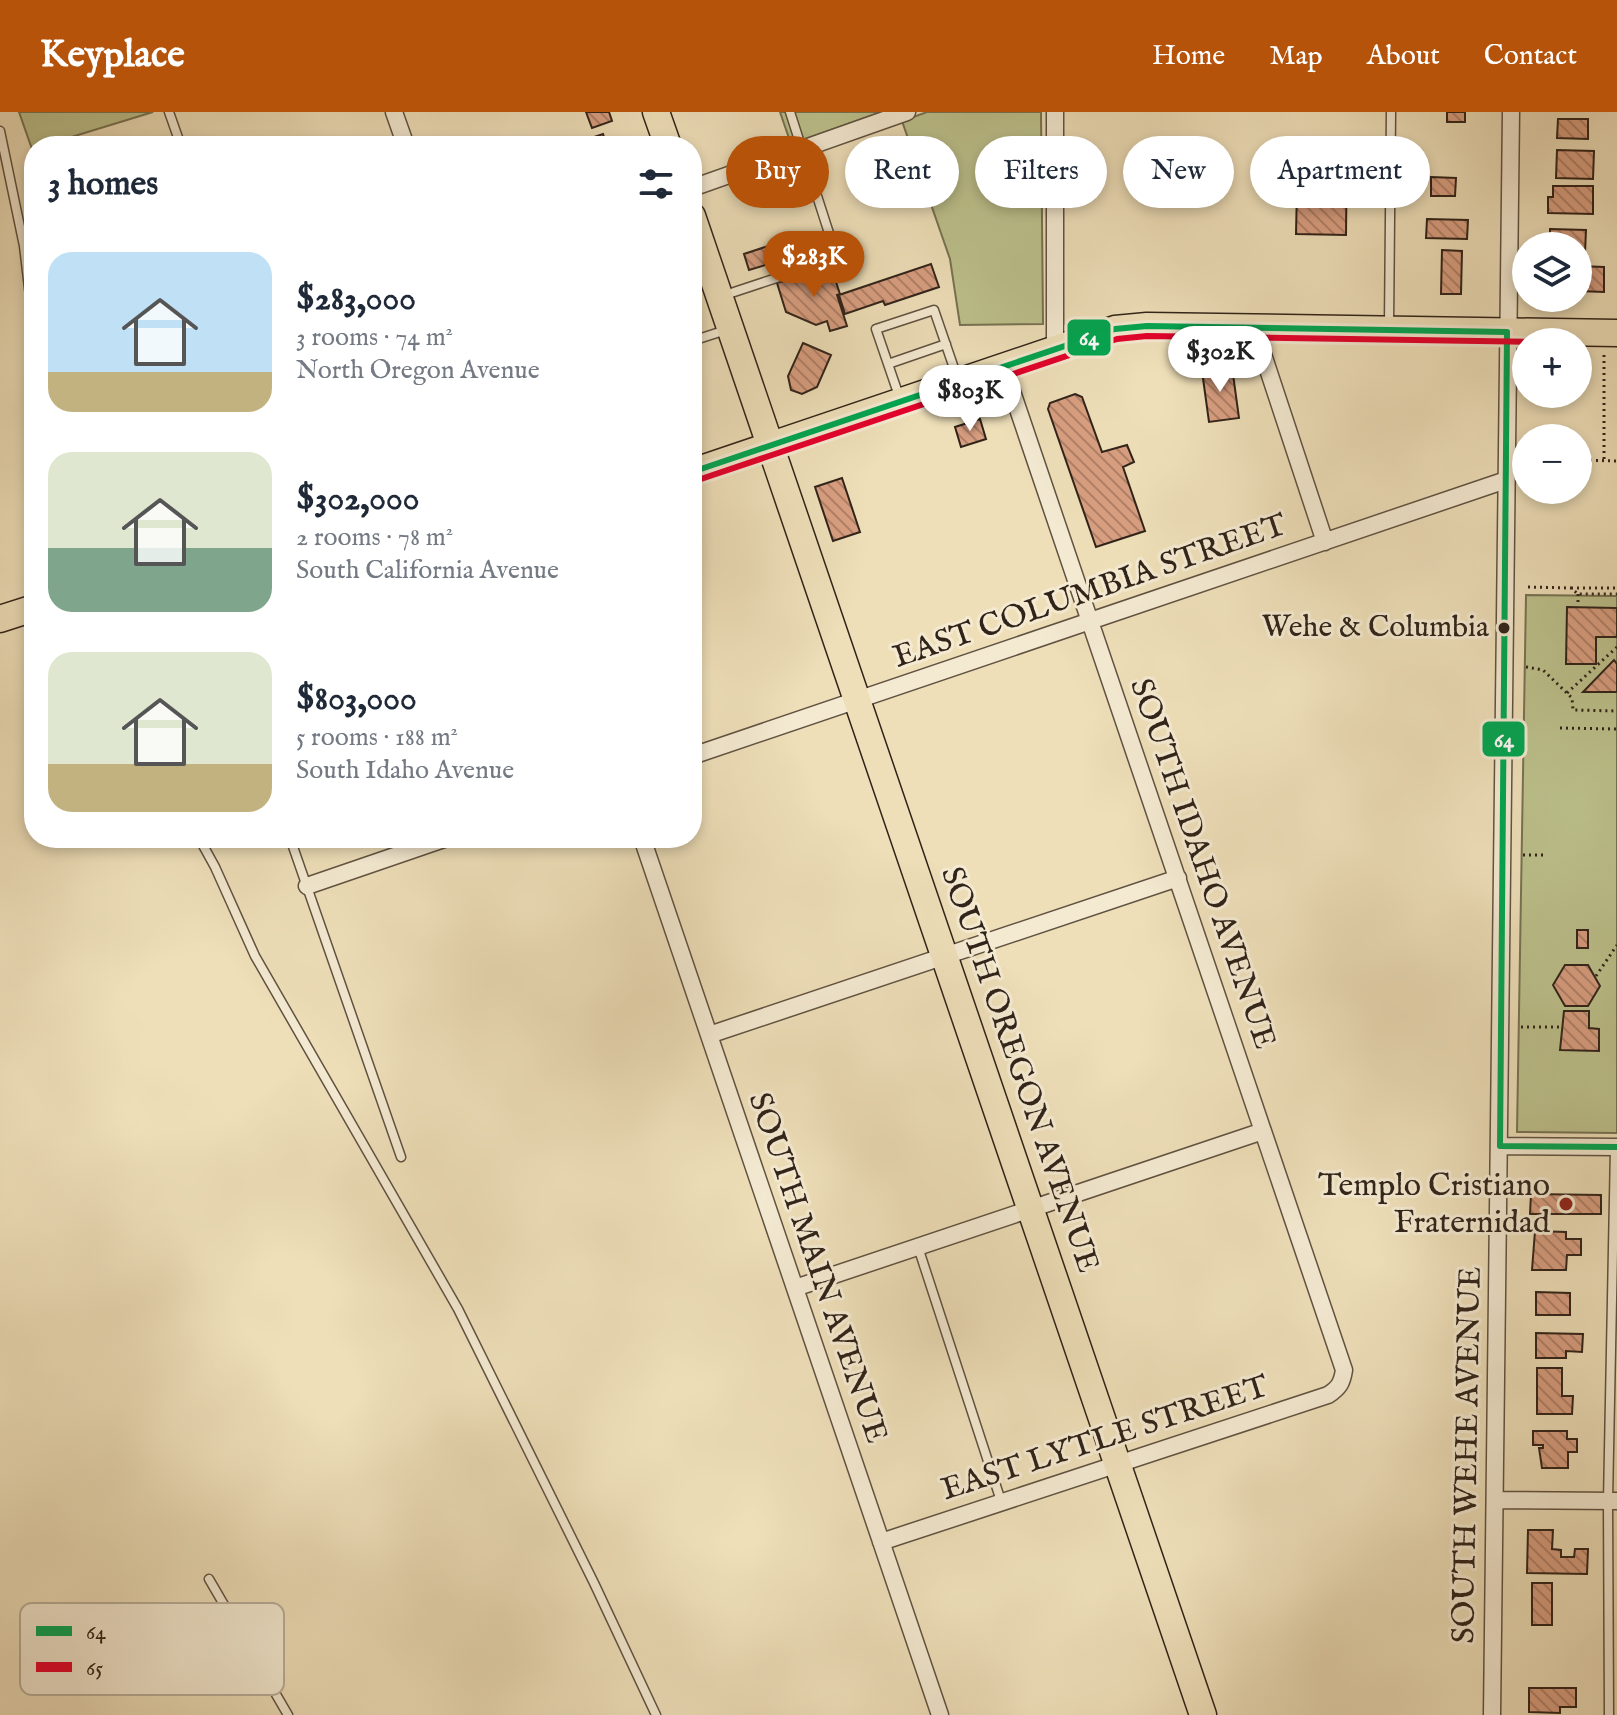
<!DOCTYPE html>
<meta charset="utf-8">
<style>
:root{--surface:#fff;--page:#f6f6f7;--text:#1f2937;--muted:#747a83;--accent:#b45309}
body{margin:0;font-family:"IM FELL English",serif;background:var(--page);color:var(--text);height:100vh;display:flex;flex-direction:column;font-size:30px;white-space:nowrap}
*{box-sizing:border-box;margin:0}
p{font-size:26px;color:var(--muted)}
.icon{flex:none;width:44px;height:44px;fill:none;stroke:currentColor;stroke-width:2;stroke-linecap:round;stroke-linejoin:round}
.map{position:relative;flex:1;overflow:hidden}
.side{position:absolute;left:24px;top:24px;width:678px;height:712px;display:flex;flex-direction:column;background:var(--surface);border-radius:32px;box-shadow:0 4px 12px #0003}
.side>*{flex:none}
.banner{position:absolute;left:726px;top:24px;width:760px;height:72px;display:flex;gap:16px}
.tools{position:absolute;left:1512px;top:120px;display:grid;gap:16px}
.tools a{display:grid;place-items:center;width:80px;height:80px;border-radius:50%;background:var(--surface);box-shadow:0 4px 12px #0003;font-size:40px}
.price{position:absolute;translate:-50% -68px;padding:0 18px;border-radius:28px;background:#fff;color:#222;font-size:26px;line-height:52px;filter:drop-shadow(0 2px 4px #0008)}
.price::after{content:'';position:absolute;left:50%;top:48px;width:24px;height:18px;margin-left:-12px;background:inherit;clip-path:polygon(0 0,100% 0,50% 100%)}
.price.on{background:var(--accent);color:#fff}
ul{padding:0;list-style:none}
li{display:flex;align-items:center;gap:24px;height:200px;padding:0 24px}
li span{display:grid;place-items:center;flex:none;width:224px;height:160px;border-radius:24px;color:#555}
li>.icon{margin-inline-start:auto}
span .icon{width:96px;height:96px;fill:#fffc;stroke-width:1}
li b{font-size:34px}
h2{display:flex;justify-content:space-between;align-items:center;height:96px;padding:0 24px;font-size:34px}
.pill{padding:0 28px;border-radius:36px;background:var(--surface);box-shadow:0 4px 12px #0003;font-size:28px;line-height:72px}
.pill.on{background:var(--accent);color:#fff}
header{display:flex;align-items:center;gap:48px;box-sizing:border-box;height:112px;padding:0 40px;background:var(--accent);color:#fff}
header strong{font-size:38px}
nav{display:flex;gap:44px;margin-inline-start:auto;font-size:28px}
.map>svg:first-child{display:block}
</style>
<header>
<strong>Keyplace</strong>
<nav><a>Home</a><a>Map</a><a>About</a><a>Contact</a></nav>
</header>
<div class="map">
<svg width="1617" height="1603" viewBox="0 0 1617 1603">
<defs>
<pattern id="building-back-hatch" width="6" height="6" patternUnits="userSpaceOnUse" patternTransform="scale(2)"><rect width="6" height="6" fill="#d89e80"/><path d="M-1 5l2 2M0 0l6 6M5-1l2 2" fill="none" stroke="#b08068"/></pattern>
</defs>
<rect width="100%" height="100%" fill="#eedfb9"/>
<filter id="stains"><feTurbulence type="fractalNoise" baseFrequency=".0025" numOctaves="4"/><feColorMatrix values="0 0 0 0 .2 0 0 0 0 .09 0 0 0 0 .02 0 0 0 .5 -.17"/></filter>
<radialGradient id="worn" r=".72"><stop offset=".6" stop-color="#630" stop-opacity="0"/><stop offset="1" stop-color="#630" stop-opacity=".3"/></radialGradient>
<!-- green -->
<path fill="#bcc18c" stroke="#767252" stroke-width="2" d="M 19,0 L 153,0 L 42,34 L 34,34 L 32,37 Z
M 780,0 L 881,0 L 791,32 Z
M 927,0 L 1041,0 L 1043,212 L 960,213 L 950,147 L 902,9 Z
M 1526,483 L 1617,484 L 1617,1021 L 1517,1020 Z"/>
<!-- building -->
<path fill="url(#building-back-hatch)" stroke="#302319" stroke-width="2" d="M 586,0 L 609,0 L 612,9 L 592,16 Z
M 1447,0 L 1465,0 L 1465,10 L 1447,10 Z
M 1558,7 L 1588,7 L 1588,27 L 1557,26 Z
M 603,22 L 607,34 L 567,34 Z
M 1298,30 L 1347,31 L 1346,123 L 1296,122 Z
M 1557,38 L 1594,39 L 1593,67 L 1556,66 Z
M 1431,65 L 1456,66 L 1455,84 L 1431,84 Z
M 1553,74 L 1593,74 L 1593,102 L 1548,101 L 1548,85 L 1553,85 Z
M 1427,107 L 1468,108 L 1467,127 L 1426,126 Z
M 1550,117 L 1586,118 L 1585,141 L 1578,140 L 1578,134 L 1550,134 Z
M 777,131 L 782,148 L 749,158 L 744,142 Z
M 1442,138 L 1462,139 L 1461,182 L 1441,182 Z
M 931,152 L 939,175 L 885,193 L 883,189 L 845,202 L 839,183 Z
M 1578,154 L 1604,155 L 1604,180 L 1578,179 Z
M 824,156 L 826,160 L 832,158 L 840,182 L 837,183 L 847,214 L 830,219 L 827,209 L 816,213 L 786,200 L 777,171 Z
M 803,231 L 831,243 L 817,275 L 802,282 L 791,278 L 788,264 Z
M 1232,255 L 1239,306 L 1209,310 L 1202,259 Z
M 1075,282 L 1082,285 L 1102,340 L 1127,333 L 1134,350 L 1123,355 L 1145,419 L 1096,435 L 1048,297 L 1050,291 Z
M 980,307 L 986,327 L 961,335 L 955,315 Z
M 842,366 L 860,420 L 833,429 L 815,375 Z
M 1567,495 L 1617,496 L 1617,525 L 1596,525 L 1596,552 L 1566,552 Z
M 1614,548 L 1617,552 L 1617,580 L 1583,580 Z
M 1577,818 L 1588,818 L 1588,836 L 1577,836 Z
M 1565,853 L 1588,853 L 1600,874 L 1588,894 L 1565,894 L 1553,873 Z
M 1564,899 L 1589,899 L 1589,916 L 1599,917 L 1599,939 L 1560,938 Z
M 1531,1082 L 1601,1083 L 1601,1102 L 1530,1102 Z
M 1535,1119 L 1566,1120 L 1566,1127 L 1581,1127 L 1581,1143 L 1567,1143 L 1566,1158 L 1532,1158 Z
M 1536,1180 L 1570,1181 L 1570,1203 L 1536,1203 Z
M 1536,1221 L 1583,1222 L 1582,1240 L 1566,1239 L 1566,1246 L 1536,1246 Z
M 1537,1256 L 1562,1256 L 1562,1284 L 1573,1284 L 1572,1302 L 1537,1302 Z
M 1533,1319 L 1567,1319 L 1567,1327 L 1577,1327 L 1577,1340 L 1568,1340 L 1568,1356 L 1542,1356 L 1539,1336 L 1543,1336 L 1543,1333 L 1533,1333 Z
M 1528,1418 L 1553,1418 L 1552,1437 L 1561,1438 L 1561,1445 L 1574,1445 L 1575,1437 L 1588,1437 L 1587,1462 L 1527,1461 Z
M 1532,1471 L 1552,1471 L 1552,1513 L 1532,1513 Z
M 1529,1576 L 1576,1576 L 1576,1595 L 1560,1595 L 1560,1601 L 1529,1600 Z"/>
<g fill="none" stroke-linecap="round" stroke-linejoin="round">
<defs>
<path id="service" d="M 169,0 L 181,34
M 0,19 L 24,134 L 34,218
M 725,183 L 837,146 L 790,0
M 1389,213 L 1391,0
M 692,229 L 726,218
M 888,252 L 946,232
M 899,284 L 876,217 L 934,198 L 957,265
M 199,726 L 215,755 L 255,844 L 458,1197 L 594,1471 L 656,1603
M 290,726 L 401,1045
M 918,1135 L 1002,1392
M 209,1467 L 288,1603
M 1609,1603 L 1608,1389 L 1615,1036"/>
<path id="minor" d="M 394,0 L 406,34
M 692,76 L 907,0
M 1254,215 L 1325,430
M 1055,236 L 1055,0
M 692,644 L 1506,368
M 642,726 L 940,1603
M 307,774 L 447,726
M 709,923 L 1178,766
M 1500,1034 L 1617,1035
M 795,1176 L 1263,1019
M 1495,1388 L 1617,1389
M 881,1430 L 1328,1283 C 1339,1276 1342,1271 1344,1258 L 1003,253
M 1492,1603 L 1511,0"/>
<path id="primary" d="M 656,0 L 668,34
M 692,104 L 1203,1603
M 692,360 L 1115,217 L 1147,214 L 1617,221
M 0,507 L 34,496"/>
</defs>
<!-- service casing -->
<use href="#service" stroke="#605241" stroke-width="11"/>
<!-- minor casing -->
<use href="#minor" stroke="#605241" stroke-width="19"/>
<!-- primary casing -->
<use href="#primary" stroke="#302319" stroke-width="29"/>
<!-- path -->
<path stroke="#302319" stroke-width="3" stroke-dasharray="2 4" stroke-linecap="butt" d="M 1604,243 L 1604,349
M 1578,348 L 1617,349
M 1528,475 L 1571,476 L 1578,482 L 1617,482
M 1571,476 L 1617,476
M 1578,482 L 1578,494
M 1526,555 L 1543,558 L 1572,586 L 1573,598 L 1617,599
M 1567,581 L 1617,535
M 1560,616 L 1617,617
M 1523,743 L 1545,743
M 1596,864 L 1617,833
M 1521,915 L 1560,915"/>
<!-- service -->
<use href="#service" stroke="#f4ead2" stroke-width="8"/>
<!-- minor -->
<use href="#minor" stroke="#f4ead2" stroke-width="16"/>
<!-- primary -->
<use href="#primary" stroke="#eedfb9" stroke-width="26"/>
<defs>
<path id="bus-1" d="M 692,360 L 1115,217 L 1147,214 L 1507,220
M 1500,1034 L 1507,220
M 1500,1034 L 1617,1035"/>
<path id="bus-2" d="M 695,369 L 1117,227 L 1147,224 L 1550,230"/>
</defs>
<!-- bus-1 casing -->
<use href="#bus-1" stroke="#f4ead2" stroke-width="12"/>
<!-- bus-2 casing -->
<use href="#bus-2" stroke="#f4ead2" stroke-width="12"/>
<!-- bus-1 -->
<use href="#bus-1" stroke="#00a651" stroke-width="6"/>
<!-- bus-2 -->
<use href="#bus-2" stroke="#e4002b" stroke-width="6"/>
</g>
<!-- markers -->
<circle fill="#302319" stroke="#f4ead2" stroke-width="3" cx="1504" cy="516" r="7"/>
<circle fill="#8f2418" stroke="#f4ead2" stroke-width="3" cx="1566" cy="1092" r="8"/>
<g text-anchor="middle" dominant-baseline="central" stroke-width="6" stroke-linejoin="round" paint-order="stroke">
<!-- bus labels -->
<g font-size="30" fill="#302319" stroke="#f4ead2" text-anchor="end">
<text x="1489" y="516">Wehe &amp; Columbia</text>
</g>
<!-- street labels -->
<g font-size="32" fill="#302319" stroke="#f4ead2">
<text transform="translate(1090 480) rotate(-19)">EAST COLUMBIA STREET</text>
<text transform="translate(1202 752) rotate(71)">SOUTH IDAHO AVENUE</text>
<text transform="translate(1019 958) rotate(71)">SOUTH OREGON AVENUE</text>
<text transform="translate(817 1156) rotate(71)">SOUTH MAIN AVENUE</text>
<text transform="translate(1105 1327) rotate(-18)">EAST LYTLE STREET</text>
<text transform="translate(1468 1343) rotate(-89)">SOUTH WEHE AVENUE</text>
</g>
<!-- poi labels -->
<g font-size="32" fill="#302319" stroke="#f4ead2" text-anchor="end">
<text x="1550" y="1074">Templo Cristiano<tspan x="1550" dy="37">Fraternidad</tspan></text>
</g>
</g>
<!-- legend -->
<rect x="20" y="1491" width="264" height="92" rx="12" fill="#f4ead2" stroke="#b9ae9a" stroke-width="2"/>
<rect x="36" y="1514" width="36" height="10" fill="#00a651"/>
<rect x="36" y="1550" width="36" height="10" fill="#e4002b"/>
<g font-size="22" fill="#302319">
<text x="86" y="1527">64</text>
<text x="86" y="1563">65</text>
</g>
<g stroke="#f4ead2" stroke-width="3">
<rect x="1066" y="206" width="46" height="39" rx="8" fill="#00a651"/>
<rect x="1481" y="608" width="45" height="38" rx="8" fill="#00a651"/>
</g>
<g font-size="22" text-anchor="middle" font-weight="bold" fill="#fff">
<text x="1089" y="233">64</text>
<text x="1504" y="635">64</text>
</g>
<rect width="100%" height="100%" filter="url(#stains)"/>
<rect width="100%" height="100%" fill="url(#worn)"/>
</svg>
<div class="tools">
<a><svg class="icon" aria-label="layers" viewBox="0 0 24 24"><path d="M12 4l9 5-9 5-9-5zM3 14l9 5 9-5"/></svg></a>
<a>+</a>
<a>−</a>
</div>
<b class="price on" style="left:814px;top:187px">$283K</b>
<b class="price" style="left:1220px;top:282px">$302K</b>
<b class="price" style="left:970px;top:321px">$803K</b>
<div class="banner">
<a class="pill on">Buy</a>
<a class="pill">Rent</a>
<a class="pill">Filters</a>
<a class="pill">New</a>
<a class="pill">Apartment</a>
</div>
<section class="side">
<h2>3 homes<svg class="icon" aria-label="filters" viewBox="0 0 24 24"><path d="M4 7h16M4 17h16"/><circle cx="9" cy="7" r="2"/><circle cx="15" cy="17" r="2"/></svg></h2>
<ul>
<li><span style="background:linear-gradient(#bfe0f5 75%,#c2b280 0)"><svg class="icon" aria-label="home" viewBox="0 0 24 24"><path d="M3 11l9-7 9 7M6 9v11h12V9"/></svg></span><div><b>$283,000</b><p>3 rooms · 74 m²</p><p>North Oregon Avenue</p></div></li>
<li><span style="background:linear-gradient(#dfe7d0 60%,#7fa58c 0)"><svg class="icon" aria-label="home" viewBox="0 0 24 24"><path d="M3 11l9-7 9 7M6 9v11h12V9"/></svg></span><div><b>$302,000</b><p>2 rooms · 78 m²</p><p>South California Avenue</p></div></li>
<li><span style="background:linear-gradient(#dfe7d0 70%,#c2b280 0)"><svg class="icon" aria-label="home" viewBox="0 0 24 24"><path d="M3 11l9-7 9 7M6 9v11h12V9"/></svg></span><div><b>$803,000</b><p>5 rooms · 188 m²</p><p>South Idaho Avenue</p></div></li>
</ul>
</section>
</div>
